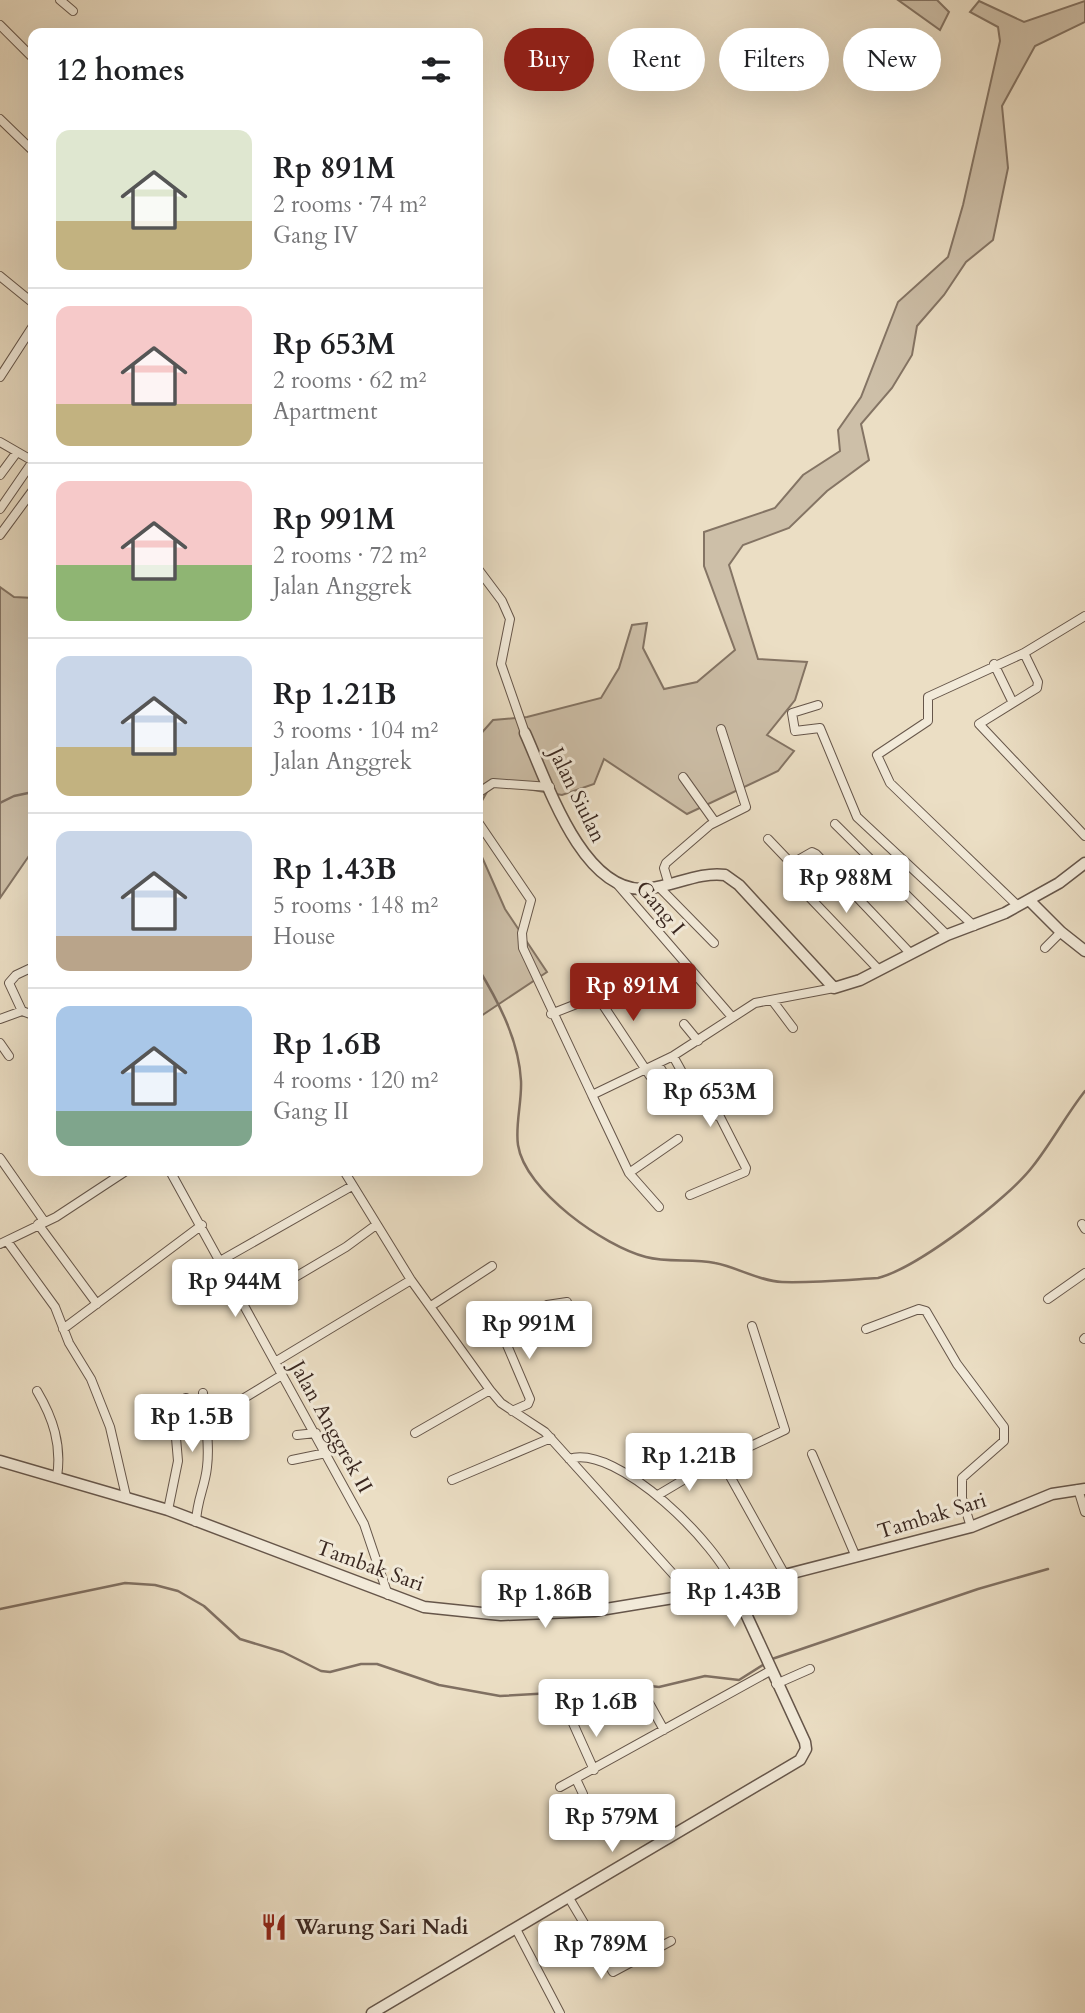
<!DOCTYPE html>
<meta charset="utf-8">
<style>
:root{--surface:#fff;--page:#f2f2f2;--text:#202124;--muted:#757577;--line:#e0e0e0;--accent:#8f2418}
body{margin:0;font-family:Cardo,serif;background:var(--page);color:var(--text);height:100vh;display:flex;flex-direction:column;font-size:26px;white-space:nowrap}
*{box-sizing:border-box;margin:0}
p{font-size:23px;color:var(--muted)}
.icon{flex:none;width:38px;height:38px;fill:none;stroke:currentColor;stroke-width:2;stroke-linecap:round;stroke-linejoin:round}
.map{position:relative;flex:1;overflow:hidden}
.sheet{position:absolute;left:28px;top:28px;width:455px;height:1148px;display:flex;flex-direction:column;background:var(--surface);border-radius:14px;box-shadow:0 7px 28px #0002}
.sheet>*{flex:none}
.banner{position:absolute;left:504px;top:28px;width:476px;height:63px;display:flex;gap:14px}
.price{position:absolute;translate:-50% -60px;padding:0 16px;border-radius:7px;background:#fff;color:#222;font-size:23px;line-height:46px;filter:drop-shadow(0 2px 4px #0008)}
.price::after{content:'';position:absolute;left:50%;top:42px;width:21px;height:16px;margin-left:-10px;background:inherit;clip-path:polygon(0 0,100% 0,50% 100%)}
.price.current{background:var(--accent);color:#fff}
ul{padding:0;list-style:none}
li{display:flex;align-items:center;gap:21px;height:175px;padding:0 28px}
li+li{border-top:2px solid var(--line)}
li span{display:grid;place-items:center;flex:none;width:196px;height:140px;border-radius:14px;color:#555}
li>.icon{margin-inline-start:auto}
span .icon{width:84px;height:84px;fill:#fffc;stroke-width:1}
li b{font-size:30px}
h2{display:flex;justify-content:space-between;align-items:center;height:84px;padding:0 28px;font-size:30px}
.tag{padding:0 24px;border-radius:32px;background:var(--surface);box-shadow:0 7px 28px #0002;font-size:24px;line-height:63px}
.tag.current{background:var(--accent);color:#fff}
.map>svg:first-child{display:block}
</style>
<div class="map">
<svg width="1085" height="2013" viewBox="0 0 1085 2013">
<rect width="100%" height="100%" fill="#ebdec4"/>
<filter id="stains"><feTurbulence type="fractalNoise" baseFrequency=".00286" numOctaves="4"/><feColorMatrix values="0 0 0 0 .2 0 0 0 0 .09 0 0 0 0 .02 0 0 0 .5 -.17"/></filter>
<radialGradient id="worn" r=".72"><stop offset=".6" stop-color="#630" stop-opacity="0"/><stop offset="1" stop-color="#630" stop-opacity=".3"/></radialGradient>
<!-- green -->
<path fill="#cdbfa8" stroke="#847464" stroke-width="2" d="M 898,0 L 937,0 L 949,12 L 940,30 Z
M 979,1 L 1024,22 L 1085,1 L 1085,22 L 1035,46 L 1002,106 L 1008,168 L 993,240 L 966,262 L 944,295 L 917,326 L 912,355 L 892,388 L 861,424 L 869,460 L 827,491 L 789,528 L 743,545 L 729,565 L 758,659 L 807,662 L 795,700 L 767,735 L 794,751 L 778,771 L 687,814 L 604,759 L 594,784 L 562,795 L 492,783 L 478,808 L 478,737 L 493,720 L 527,717 L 601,698 L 619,668 L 632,625 L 647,623 L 643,648 L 664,689 L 697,682 L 735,650 L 704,566 L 704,532 L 775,508 L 803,475 L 840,451 L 838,430 L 861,397 L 898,302 L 948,257 L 963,205 L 1000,41 L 998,27 L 970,12 Z
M 0,587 L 14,597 L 33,598 L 33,850 L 0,898 Z
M 478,848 L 505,909 L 547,972 L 478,1018 Z"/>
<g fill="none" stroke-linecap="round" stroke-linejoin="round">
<!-- stream -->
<path stroke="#807062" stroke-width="2.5" d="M 0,803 L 14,796 L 33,792
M 478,968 C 498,1001 519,1040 521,1081 C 522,1102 515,1125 518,1145 C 525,1191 604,1246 646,1257 C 668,1263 693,1258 715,1263 C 737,1267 759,1281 782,1282 C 813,1283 846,1280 878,1278 C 917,1268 1008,1199 1033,1166 C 1052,1142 1066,1115 1085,1091
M 0,1609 L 125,1583 L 155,1585 L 178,1591 L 204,1606 L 240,1639 L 283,1652 L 321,1671 L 330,1672 L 361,1664 L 377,1664 L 439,1685 L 500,1696 L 588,1691 L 625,1683 L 659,1687 L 705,1676 L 739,1680 L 766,1663
M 772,1659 L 978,1589 L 1048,1569"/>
<defs>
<path id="minor" d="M 60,0 L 73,11
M 0,25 L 33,58
M 0,119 L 33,151
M 0,276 L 33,303
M 0,377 L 33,326
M 0,442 L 33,461
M 0,475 L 17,452
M 0,509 L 33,461
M 0,535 L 33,490
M 478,569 L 502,601 L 510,619 L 501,664 L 525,733
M 1085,616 L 1024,653 L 1038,682 L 1037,688 L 979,724 L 1085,836
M 994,664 L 1013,703
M 818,705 L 792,713 L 795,731 L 820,728 L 857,817 L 974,926
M 683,777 L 715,822
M 478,793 L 493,783 L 550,787
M 478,822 L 531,900 L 522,933 L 523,948 L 592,1095 L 673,1056 L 755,1003 L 834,988
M 835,824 L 947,935
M 768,839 L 789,861 L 798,860 L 812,852 L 816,854 L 911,954
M 793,880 L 879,970
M 617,884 L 732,1017
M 669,885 L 664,868 L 666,863 L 710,825 L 746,807 L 721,729
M 659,887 L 714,943
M 1018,906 L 890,783 L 877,755 L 928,721 L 928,697 L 1024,653
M 1045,948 L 1061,932
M 772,1000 L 793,1028
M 22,1011 L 9,983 L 16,975 L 33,967
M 551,1014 L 597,996 L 650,1076
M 0,1019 L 22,1011 L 33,1015
M 684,1024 L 698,1041
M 0,1043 L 9,1056
M 673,1056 L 703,1110 L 720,1117 L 746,1168 L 745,1172 L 690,1195
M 658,1064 L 672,1087
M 592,1095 L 629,1173 L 659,1207
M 0,1158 L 44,1221
M 170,1171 L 364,1524 L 388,1595
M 344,1171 L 411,1280 L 490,1390 L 501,1403 L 545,1432 L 692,1595
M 629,1173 L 678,1139
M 38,1224 L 97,1304
M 1082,1224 L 1085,1229
M 7,1241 L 55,1307 L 69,1343 L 91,1379 L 110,1427 L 126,1496
M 0,1244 L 56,1217 L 126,1171
M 220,1261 L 352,1186
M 280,1286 L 346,1247 L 376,1225
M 1048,1299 L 1085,1273
M 431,1306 L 492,1266
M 752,1326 L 785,1430 L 721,1460 L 785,1575
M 63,1329 L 202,1225
M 866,1329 L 919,1309 L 926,1311 L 957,1364 L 1004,1427 L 1004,1441 L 962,1478 L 962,1498 L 971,1527
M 1084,1339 L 1085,1338
M 275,1362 L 411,1280
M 37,1391 C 53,1418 62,1445 57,1477
M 241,1400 L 282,1375
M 512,1411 L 528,1404 L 530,1399 L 501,1331 L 547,1305 L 567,1302
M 415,1433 L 490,1390
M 297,1435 L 316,1433
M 812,1454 L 856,1557
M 569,1459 C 617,1443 720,1546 734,1588
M 292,1460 L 326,1453
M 452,1480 L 551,1438
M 1078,1489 L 1085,1512
M 658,1495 L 705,1467
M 168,1510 L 178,1461 L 176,1438 L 189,1421 L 186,1398
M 196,1522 C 197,1499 205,1487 207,1467 C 210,1443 205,1417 203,1393
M 776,1684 L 810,1669
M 649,1703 L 664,1730
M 572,1721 L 594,1770
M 576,1779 L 583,1794
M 560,1787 L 770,1671
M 569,1898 L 613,1972 L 671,1941
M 516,1929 L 560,2013"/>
<path id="tertiary" d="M 525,733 C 546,779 580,888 641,889 C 668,889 698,871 725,875 L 739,885 L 834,988 L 860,980 L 947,935 L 1005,913 L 1059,883 L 1085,863
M 1029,900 L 1061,932 L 1085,951
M 0,1461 L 168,1510 L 424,1607 L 501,1615 L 594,1611 L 734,1588 L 971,1527 L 1052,1494 L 1085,1489
M 372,2013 L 800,1760 L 806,1749 L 805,1742 L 734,1588"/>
</defs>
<!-- minor casing -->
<use href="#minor" stroke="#66564a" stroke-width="10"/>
<!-- tertiary casing -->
<use href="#tertiary" stroke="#66564a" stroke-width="13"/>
<!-- minor -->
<use href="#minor" stroke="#f2ead9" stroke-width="8"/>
<!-- tertiary -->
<use href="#tertiary" stroke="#f2ead9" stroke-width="10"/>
</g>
<!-- icons -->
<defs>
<symbol id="restaurant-bare" viewBox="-9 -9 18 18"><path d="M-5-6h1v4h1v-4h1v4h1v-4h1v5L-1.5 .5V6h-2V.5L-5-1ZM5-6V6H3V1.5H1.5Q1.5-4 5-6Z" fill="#8f2418" stroke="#f2ead9" stroke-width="2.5" paint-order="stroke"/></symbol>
</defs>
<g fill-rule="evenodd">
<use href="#restaurant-bare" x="255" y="1908" width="38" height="38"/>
</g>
<g text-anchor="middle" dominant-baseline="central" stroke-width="6" stroke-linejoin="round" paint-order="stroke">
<!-- street labels -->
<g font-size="21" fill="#3a2821" stroke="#f2ead9">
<text transform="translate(577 795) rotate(64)">Jalan Siulan</text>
<text transform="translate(660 908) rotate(50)">Gang I</text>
<text transform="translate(331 1427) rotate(61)">Jalan Anggrek II</text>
<text transform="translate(932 1516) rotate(-17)">Tambak Sari</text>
<text transform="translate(370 1566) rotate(20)">Tambak Sari</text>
</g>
<!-- poi labels -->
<g font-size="21" font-weight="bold" fill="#3a2821" stroke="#f2ead9" text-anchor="start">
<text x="295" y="1927">Warung Sari Nadi</text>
</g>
</g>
<rect width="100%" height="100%" filter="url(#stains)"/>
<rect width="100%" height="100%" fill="url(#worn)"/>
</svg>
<b class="price" style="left:846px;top:915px">Rp 988M</b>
<b class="price current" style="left:633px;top:1023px">Rp 891M</b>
<b class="price" style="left:710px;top:1129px">Rp 653M</b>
<b class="price" style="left:235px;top:1319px">Rp 944M</b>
<b class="price" style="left:529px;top:1361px">Rp 991M</b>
<b class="price" style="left:192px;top:1454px">Rp 1.5B</b>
<b class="price" style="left:689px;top:1493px">Rp 1.21B</b>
<b class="price" style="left:734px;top:1629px">Rp 1.43B</b>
<b class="price" style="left:545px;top:1630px">Rp 1.86B</b>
<b class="price" style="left:596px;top:1739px">Rp 1.6B</b>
<b class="price" style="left:612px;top:1854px">Rp 579M</b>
<b class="price" style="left:601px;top:1981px">Rp 789M</b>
<div class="banner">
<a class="tag current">Buy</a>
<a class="tag">Rent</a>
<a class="tag">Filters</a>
<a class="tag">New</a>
</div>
<section class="sheet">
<h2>12 homes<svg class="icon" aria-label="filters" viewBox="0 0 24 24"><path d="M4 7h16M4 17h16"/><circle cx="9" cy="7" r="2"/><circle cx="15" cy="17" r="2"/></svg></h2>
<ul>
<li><span style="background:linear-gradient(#dfe7d0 65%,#c2b280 0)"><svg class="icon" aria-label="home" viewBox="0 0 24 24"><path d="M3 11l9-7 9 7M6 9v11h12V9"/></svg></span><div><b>Rp 891M</b><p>2 rooms · 74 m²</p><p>Gang IV</p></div></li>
<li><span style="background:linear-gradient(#f6c9c9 70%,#c2b280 0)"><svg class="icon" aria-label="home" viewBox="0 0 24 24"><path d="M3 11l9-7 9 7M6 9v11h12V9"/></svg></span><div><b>Rp 653M</b><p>2 rooms · 62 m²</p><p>Apartment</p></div></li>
<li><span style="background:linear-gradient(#f6c9c9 60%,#8fb573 0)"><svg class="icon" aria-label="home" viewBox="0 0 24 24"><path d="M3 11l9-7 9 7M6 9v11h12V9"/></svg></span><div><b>Rp 991M</b><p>2 rooms · 72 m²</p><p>Jalan Anggrek</p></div></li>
<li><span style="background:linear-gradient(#c9d6e8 65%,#c2b280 0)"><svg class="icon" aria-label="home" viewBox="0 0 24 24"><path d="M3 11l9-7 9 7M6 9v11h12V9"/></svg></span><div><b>Rp 1.21B</b><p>3 rooms · 104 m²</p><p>Jalan Anggrek</p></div></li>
<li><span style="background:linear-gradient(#c9d6e8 75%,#b9a48a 0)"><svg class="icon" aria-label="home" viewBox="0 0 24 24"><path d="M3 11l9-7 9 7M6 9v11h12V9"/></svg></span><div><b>Rp 1.43B</b><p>5 rooms · 148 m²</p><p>House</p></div></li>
<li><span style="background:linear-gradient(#a9c7e8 75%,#7fa58c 0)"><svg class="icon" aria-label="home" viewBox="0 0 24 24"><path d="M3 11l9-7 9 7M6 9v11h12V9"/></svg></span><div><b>Rp 1.6B</b><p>4 rooms · 120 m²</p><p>Gang II</p></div></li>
</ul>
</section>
</div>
